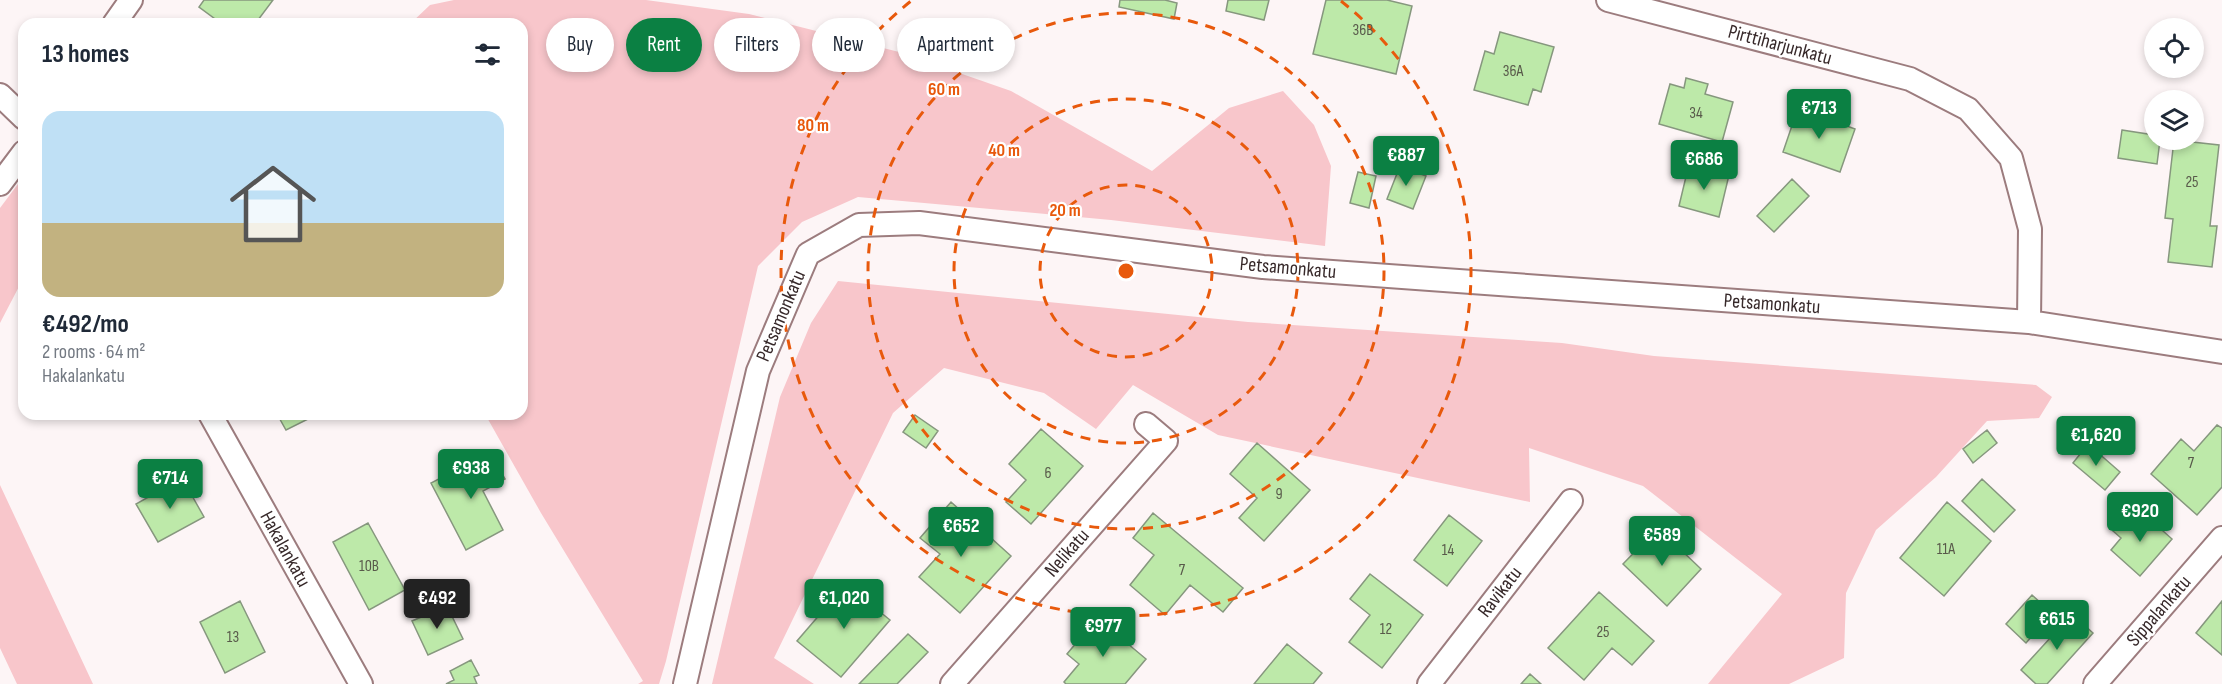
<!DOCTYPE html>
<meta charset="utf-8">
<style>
:root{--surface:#fff;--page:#f2f2f3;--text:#1f2937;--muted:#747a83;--line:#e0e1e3;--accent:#0b8043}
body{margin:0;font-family:"Sofia Sans Condensed",sans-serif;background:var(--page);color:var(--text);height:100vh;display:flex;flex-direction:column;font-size:22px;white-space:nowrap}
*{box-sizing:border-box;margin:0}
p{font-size:20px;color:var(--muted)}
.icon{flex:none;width:33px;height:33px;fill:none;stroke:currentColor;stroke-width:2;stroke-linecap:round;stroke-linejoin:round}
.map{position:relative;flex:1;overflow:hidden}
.side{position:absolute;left:18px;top:18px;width:510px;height:402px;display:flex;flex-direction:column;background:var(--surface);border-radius:18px;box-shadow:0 3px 9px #0003}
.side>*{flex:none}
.top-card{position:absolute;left:546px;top:18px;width:570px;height:54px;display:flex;gap:12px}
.buttons{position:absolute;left:2144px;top:18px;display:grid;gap:12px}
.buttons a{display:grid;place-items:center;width:60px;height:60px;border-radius:50%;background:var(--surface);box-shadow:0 3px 9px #0003;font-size:30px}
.price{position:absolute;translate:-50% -51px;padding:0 14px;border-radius:6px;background:var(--accent);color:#fff;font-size:20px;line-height:39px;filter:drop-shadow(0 2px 3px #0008)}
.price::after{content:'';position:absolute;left:50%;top:36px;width:18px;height:14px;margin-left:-9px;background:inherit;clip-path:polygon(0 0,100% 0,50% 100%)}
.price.active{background:#222;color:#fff}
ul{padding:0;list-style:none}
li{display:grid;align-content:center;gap:12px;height:318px;padding:0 24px}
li+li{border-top:2px solid var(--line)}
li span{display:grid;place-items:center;height:186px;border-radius:18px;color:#555}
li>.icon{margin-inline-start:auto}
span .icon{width:108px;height:108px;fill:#fffc;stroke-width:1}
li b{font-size:26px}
h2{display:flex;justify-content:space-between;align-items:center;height:72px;padding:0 24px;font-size:26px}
.chip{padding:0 21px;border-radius:27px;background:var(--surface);box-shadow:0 3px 9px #0003;font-size:21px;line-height:54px}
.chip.active{background:var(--accent);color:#fff}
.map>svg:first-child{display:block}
</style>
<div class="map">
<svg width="2222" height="684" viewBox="0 0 2222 684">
<rect width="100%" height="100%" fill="#fdf5f6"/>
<!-- green -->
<path fill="#f8c6cb" d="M 454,0 L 646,0 L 749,14 L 899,52 L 1011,91 L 1152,171 L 1229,108 L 1283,91 L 1314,125 L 1331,166 L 1325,246 L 1111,220 L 858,197 L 802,222 L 758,266 L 666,661 L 659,684 L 638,684 L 643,681 L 541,513 L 485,414 L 522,414 L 522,24 L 410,24 L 430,5 Z
M 24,176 L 24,277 L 0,323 L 0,208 Z
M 838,281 L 1248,322 L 1562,343 L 1654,356 L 2036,385 L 2052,397 L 2039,418 L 1987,421 L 1936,477 L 1876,530 L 1846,593 L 1844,658 L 1789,684 L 1708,684 L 1782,594 L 1643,486 L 1529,448 L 1530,502 L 1218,435 L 1133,385 L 1096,429 L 1044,393 L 944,368 L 893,413 L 774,658 L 814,684 L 712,684 L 780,397 L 811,323 Z
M 0,485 L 93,684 L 17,684 L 0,648 Z"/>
<!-- building -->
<path fill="#bde9a9" stroke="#86977e" stroke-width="1.5" d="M 204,0 L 273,0 L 255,24 L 222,24 L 199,7 Z
M 1120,0 L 1165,0 L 1177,3 L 1174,19 L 1119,7 Z
M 1228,0 L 1269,0 L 1264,20 L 1226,11 Z
M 1326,0 L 1387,0 L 1412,6 L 1396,74 L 1313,54 Z
M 1500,32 L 1554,47 L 1541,92 L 1533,89 L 1528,105 L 1474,90 L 1485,51 L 1494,54 Z
M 1686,78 L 1708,84 L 1705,94 L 1733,102 L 1722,142 L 1659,124 L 1670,84 L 1684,88 Z
M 1798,108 L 1855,129 L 1840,172 L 1783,152 Z
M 2122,130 L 2154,135 L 2154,140 L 2160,140 L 2157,164 L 2118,158 Z
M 2174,140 L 2219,145 L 2210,226 L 2217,226 L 2212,267 L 2168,262 L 2173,219 L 2165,218 Z
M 1689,164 L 1729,175 L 1719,217 L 1679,206 Z
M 1400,166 L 1426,176 L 1413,209 L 1387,199 Z
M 1358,172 L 1376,176 L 1369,208 L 1350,203 Z
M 1792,179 L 1809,196 L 1774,232 L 1757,216 Z
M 277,414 L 318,414 L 286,430 Z
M 915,415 L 938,431 L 926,448 L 903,432 Z
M 2217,425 L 2222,428 L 2222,487 L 2197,515 L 2151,474 L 2181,439 L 2194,451 Z
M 1041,429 L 1083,466 L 1031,524 L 1006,502 L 1026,480 L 1009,464 Z
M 1987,430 L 1997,443 L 1973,463 L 1963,449 Z
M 1257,443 L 1310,490 L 1264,541 L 1239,518 L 1257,498 L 1230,474 Z
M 2088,444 L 2120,472 L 2105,490 L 2073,463 Z
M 490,452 L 505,479 L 483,491 L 503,530 L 466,550 L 431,483 Z
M 182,478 L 204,517 L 158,542 L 136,504 Z
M 1982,479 L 2015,510 L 1994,532 L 1962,501 Z
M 951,502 L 1011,556 L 960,613 L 919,577 L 940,554 L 920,538 Z
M 1947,502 L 1991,541 L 1944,596 L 1900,558 Z
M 1153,513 L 1243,588 L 1223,612 L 1190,585 L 1165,615 L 1130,585 L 1154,555 L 1133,538 Z
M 2144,514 L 2172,539 L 2140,576 L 2111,550 L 2121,538 L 2113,531 L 2127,516 L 2135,524 Z
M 1449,515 L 1482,541 L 1447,586 L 1414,560 Z
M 368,523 L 405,590 L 369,610 L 333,542 Z
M 1658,528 L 1701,569 L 1667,606 L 1623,564 Z
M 1370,574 L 1423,615 L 1382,668 L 1349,642 L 1370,615 L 1350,599 Z
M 846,584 L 890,620 L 841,677 L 797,641 Z
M 1599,592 L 1654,641 L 1632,665 L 1612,648 L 1584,680 L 1548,648 Z
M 2032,595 L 2052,613 L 2026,643 L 2006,624 Z
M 240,601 L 265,652 L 225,673 L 200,622 Z
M 2222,601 L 2222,655 L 2196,633 Z
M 447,606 L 463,639 L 428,655 L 412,621 Z
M 2072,614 L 2093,633 L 2047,684 L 2036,684 L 2021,670 Z
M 1097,618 L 1146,659 L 1125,684 L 1066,684 L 1064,682 L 1079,664 L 1067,654 Z
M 908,634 L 928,652 L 897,684 L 859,684 Z
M 1287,644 L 1322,673 L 1313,684 L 1254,684 Z
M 471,660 L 479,675 L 474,677 L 477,684 L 446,684 L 454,680 L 450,671 Z
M 1530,674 L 1541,684 L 1521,684 Z"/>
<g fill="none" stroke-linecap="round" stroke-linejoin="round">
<defs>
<path id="street" d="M 1608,0 L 1910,79 L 1968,109 L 2011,158 L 2030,229 L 2029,322
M 114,24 L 131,0
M 0,95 L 24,118
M 0,184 L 24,152
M 210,414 L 361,684
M 685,684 L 758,371 L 808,254 L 859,225 L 919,223 L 1263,267 L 2029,322 L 2222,352
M 952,684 L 1166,441 L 1146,424
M 1429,684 L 1571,501
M 2095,684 L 2222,538"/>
</defs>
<!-- street casing -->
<use href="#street" stroke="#9c7c7e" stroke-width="26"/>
<!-- street -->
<use href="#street" stroke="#fff" stroke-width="22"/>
</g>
<!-- distance rings -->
<g fill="none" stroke="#e8590c" stroke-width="3" stroke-dasharray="10 8">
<circle cx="1126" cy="271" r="86"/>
<circle cx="1126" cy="271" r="172"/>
<circle cx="1126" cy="271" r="258"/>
<path d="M1341 1A345 345 0 1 1 911 1"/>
</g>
<g text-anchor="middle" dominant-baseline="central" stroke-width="4.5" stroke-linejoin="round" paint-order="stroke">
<!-- number labels -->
<g font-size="16" fill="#58594a">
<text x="1363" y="30">36B</text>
<text x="1513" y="71">36A</text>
<text x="1696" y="113">34</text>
<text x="2192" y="182">25</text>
<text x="2191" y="463">7</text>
<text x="1048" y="473">6</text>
<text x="1279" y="494">9</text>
<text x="1946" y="549">11A</text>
<text x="1448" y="550">14</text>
<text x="369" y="566">10B</text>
<text x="1182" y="570">7</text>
<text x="1386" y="629">12</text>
<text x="1603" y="632">25</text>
<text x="233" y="637">13</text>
</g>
<!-- street labels -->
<g font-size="20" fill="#37292a" stroke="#fff">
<text transform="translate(1780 45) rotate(15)">Pirttiharjunkatu</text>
<text transform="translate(1288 268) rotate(5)">Petsamonkatu</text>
<text transform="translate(1772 304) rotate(4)">Petsamonkatu</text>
<text transform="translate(781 316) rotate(-67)">Petsamonkatu</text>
<text transform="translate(285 549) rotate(61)">Hakalankatu</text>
<text transform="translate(1067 553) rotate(-49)">Nelikatu</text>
<text transform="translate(1500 592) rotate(-52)">Ravikatu</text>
<text transform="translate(2159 611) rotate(-49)">Sippalankatu</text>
</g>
</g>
<circle cx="1126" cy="271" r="9" fill="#e8590c" stroke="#fff" stroke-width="3"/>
<g font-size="18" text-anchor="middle" font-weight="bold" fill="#e8590c" stroke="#fff" stroke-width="4.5" stroke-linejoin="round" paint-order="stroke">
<text x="944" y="95">60 m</text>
<text x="813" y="131">80 m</text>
<text x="1004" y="156">40 m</text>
<text x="1065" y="216">20 m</text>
</g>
</svg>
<div class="buttons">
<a><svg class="icon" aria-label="locate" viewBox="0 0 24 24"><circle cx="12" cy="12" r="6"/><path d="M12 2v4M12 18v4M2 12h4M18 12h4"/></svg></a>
<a><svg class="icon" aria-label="layers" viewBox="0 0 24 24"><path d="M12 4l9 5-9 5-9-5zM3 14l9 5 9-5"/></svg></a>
</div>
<b class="price" style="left:1819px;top:140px">€713</b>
<b class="price" style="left:1406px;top:187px">€887</b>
<b class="price" style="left:1704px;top:191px">€686</b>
<b class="price" style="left:2096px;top:467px">€1,620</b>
<b class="price" style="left:471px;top:500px">€938</b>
<b class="price" style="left:170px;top:510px">€714</b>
<b class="price" style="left:2140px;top:543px">€920</b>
<b class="price" style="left:961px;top:558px">€652</b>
<b class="price" style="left:1662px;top:567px">€589</b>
<b class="price active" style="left:437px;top:630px">€492</b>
<b class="price" style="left:844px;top:630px">€1,020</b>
<b class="price" style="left:2057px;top:651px">€615</b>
<b class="price" style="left:1103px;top:658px">€977</b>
<div class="top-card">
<a class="chip">Buy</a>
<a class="chip active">Rent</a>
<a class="chip">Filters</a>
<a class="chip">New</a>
<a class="chip">Apartment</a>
</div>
<section class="side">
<h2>13 homes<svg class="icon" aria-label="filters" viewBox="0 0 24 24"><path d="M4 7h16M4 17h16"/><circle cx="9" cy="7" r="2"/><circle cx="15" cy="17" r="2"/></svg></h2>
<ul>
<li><span style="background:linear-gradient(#bfe0f5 60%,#c2b280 0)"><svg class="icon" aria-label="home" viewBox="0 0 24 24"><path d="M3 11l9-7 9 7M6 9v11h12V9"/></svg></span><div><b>€492/mo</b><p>2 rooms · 64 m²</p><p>Hakalankatu</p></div></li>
</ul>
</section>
</div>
